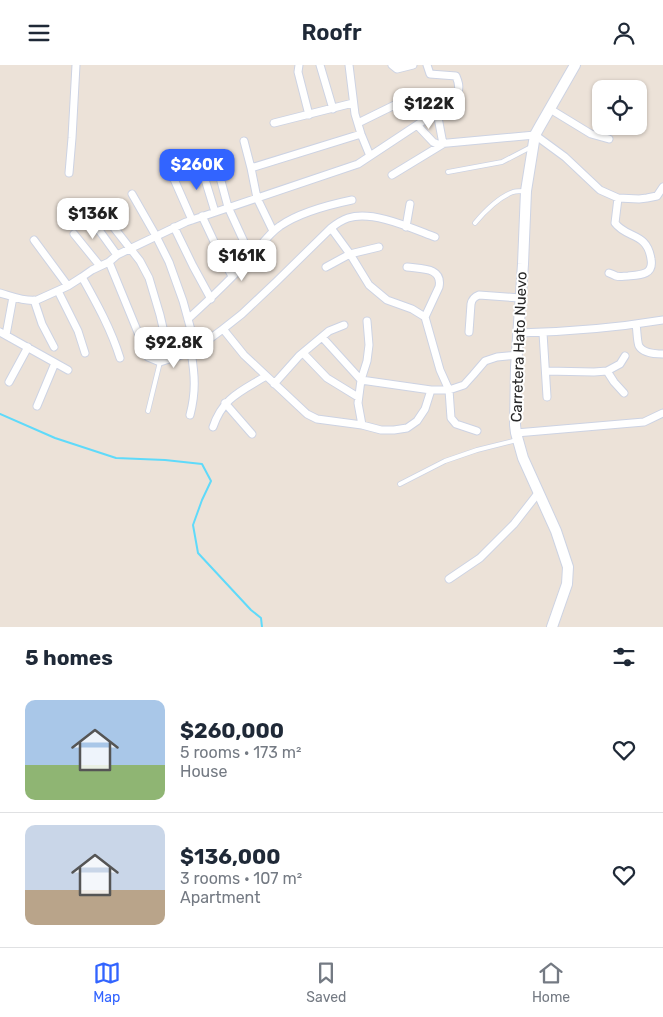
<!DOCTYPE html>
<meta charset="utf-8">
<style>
:root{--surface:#fff;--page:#f6f6f7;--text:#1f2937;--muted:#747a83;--line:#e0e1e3;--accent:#3264ff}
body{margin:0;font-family:Rubik,sans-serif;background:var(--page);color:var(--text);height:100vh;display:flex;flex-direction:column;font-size:19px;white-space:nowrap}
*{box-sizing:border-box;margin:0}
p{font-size:16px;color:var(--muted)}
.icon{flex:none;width:28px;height:28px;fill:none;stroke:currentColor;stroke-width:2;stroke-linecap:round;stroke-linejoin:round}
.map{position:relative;height:562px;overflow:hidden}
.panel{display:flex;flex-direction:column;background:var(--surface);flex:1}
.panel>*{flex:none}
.fabs{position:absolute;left:592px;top:15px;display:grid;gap:10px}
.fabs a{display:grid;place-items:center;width:55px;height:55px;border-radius:10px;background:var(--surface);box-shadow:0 1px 4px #0004;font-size:25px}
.price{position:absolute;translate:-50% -42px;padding:0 11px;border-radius:10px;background:#fff;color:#222;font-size:16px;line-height:32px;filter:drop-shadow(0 1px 2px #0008)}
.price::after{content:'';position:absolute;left:50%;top:30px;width:15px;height:11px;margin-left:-8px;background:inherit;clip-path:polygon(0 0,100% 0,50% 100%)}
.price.on{background:var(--accent);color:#fff}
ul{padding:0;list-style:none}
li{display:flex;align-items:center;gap:15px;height:125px;padding:0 25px}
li+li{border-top:1px solid var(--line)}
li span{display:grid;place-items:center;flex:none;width:140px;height:100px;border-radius:10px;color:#555}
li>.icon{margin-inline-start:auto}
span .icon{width:60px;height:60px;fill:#fffc;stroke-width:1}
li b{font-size:21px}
h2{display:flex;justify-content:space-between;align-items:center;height:60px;padding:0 25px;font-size:21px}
header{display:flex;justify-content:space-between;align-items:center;height:65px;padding:0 25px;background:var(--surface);font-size:22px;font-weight:600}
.menu{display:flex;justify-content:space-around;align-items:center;height:70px;border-top:1px solid var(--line);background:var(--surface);font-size:14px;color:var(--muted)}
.menu a{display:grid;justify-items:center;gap:2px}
.menu .on{color:var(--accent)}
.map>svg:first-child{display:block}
</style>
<header><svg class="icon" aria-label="menu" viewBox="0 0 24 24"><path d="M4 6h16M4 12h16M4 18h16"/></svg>Roofr<svg class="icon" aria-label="person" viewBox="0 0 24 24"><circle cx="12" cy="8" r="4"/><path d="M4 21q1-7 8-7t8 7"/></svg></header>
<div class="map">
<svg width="663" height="562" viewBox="0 0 663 562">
<rect width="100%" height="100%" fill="#ece2d8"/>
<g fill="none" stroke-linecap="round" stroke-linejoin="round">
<!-- stream -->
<path stroke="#5fdafa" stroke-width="2" d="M 0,349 L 55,373 L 116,393 L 165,395 L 202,399 L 211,416 L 202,435 L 193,460 L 198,488 L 251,545 L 261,553 L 262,562"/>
<defs>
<path id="service" d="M 448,107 L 502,97 L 531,82
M 475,158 C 485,146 497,133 513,127 C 517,126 522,126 526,126
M 148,346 L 160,297
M 400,419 L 445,396 L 477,385 L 517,375"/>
<path id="minor" d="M 299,0 L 298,7 L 309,50
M 320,0 L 333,44
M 349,0 L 355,49 L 361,69 L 370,91
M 392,0 L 397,4 L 413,0
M 550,44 L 591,69 L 609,74
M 274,58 L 353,38
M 358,58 L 413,31
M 417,60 C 426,54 455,37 458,27 C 460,21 458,16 456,11 L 430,9 L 427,0
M 244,76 L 251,103 L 257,133 L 273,166
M 214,90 L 228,142 L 251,192
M 200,98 L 215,147
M 251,103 L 361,69
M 170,105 L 192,155
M 69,108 L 72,73 L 76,0
M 392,110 L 443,79 L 437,47
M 132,129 L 156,171 L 169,197 L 183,236 L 191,265 L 200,281
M 97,141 L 140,196 L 149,213 L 160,250 L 170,293
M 86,147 L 117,190
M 202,151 L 218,185 L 232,211
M 174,162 L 193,201 L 211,234
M 406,162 L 410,139
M 331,163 L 350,189 L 369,220 L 387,235 L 412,244 L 425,252
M 74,169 L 100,201
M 34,175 L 68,221
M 109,197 L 148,292 L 160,297 L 191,287 L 200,281 L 223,264 L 242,249 L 277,216 L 331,163 C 336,159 342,155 348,153 C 373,145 411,163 435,172
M 326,202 L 350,189 L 379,182
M 407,202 C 421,204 443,202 439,222 L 425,252 L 440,305 L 449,325 L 451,353 L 456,359 L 477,366
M 609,208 C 612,209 614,210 616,211 C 620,212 624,211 628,211 C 640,210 654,210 651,194 C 647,167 627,174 615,158 L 618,133
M 82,212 C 97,239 111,264 120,293
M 58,226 L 78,266 L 85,288
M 0,228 C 11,231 25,237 37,235 L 68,221 L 82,212 L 92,205 L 109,197 L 117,190 L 186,157 L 358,99 L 417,60 L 433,77 L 437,79 L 535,70 L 565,92 L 600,125 L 618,133 L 639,134 L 647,133 L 657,131 L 663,122
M 34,235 L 42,259 L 54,282
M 188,254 C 210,234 231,214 251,192 C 260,182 268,169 280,161 C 300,147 328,140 352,135
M 636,259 C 637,264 637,277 639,281 C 643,288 656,289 663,289
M 223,264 L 244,290 L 307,349 L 317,354 L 362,360 L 381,365 L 394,365 L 407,363 L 417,356 L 425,344 L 431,325
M 0,267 L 68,305
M 469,267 L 471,239 C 472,234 474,232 479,230 L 520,233
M 518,268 C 567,267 615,263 663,255
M 543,268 L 547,332
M 6,270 L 13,232
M 322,272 L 361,315 L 367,296 L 369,280 L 367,256
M 303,288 L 327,313 L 358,332
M 546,306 L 594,307 L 607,306 L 620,299 L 625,291
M 607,306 L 614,317 L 624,328
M 9,317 L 28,282
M 274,319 L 299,291 L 329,266 L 344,260
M 225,338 L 252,369
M 37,341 L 55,298
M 190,350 C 196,327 195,310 191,287
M 362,360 L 358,338 L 361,315 L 431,325 L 449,325 L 464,320 L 473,310 L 485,296 L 497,292 L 517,290
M 213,362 C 223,332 242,326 266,311
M 516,368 L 644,357 L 663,348
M 449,514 L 480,493 L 514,459 L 539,427"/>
<path id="secondary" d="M 552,562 L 567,519 L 568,502 L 556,466 L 523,393 L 516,368 L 515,360 L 516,302 L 523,199 L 526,126 L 535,70 L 540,61 L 575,0"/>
</defs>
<!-- service casing -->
<use href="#service" stroke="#cdd3e3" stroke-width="5.5"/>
<!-- minor casing -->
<use href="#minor" stroke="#cdd3e3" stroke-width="9"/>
<!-- secondary casing -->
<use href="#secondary" stroke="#cdd3e3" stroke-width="12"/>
<!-- service -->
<use href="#service" stroke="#fff" stroke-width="4"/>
<!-- minor -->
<use href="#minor" stroke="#fff" stroke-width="7"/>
<!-- secondary -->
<use href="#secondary" stroke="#fff" stroke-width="10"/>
</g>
<g text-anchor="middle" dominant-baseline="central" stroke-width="4" stroke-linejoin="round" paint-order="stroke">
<!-- street labels -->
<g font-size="15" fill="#282828" stroke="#fff">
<text transform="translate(519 282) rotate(-88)">Carretera Hato Nuevo</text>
</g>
</g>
</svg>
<div class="fabs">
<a><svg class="icon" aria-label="locate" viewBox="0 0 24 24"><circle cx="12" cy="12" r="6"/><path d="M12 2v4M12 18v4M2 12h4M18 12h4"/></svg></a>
</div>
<b class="price" style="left:429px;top:65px">$122K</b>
<b class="price on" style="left:197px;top:126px">$260K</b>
<b class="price" style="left:93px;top:175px">$136K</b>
<b class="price" style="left:242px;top:217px">$161K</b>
<b class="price" style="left:174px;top:304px">$92.8K</b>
</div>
<section class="panel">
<h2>5 homes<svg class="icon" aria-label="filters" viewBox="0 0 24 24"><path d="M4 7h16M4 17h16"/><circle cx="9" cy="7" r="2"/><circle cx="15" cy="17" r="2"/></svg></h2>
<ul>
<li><span style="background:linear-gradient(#a9c7e8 65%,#8fb573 0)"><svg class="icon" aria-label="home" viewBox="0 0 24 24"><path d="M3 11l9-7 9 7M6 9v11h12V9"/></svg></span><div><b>$260,000</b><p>5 rooms · 173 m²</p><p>House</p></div><svg class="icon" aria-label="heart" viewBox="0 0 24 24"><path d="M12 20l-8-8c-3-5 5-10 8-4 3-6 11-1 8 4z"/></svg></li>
<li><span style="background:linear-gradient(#c9d6e8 65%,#b9a48a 0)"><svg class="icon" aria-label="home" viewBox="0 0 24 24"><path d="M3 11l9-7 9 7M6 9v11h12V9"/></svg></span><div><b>$136,000</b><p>3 rooms · 107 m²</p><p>Apartment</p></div><svg class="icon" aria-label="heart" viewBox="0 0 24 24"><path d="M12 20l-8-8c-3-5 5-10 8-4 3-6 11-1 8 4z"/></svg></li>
</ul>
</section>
<nav class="menu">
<a class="on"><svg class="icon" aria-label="map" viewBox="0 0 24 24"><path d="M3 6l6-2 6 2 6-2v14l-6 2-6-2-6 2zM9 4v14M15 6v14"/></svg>Map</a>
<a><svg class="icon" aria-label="saved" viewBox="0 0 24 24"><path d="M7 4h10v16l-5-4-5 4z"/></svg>Saved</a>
<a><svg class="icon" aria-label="home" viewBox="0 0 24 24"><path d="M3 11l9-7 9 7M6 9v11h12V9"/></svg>Home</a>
</nav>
